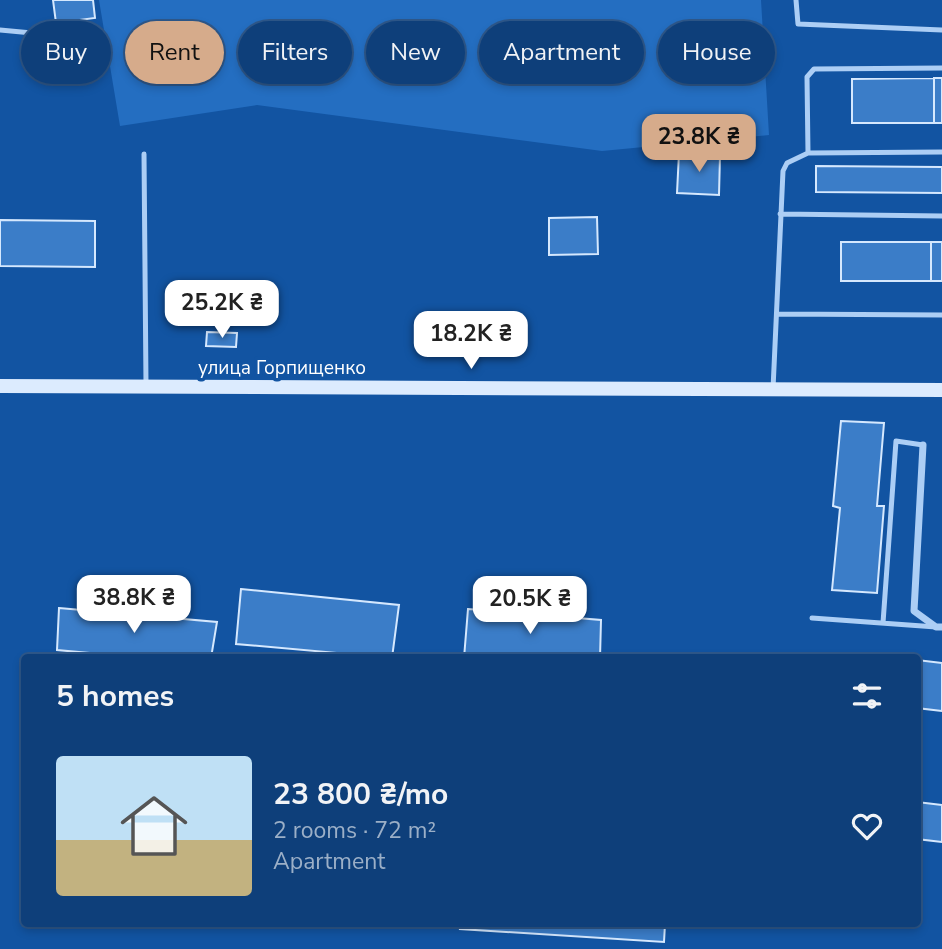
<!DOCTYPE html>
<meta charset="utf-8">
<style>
:root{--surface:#0e3f7a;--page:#17467f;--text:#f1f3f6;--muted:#9bafc7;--line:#2e588b;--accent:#d6ab8b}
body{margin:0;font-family:"Nunito Sans",sans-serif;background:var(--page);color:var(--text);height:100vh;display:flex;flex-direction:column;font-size:26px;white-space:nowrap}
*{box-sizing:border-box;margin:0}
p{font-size:23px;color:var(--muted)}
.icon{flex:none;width:38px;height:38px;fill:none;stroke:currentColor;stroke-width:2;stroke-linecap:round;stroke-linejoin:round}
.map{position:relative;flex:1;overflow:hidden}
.sheet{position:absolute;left:21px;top:654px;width:900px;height:273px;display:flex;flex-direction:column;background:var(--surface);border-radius:7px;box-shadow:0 4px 10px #0003,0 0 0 2px var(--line)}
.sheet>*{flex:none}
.guide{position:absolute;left:21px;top:21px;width:901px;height:63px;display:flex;gap:14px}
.price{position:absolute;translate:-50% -60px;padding:0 16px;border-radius:14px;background:#fff;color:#222;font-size:23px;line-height:46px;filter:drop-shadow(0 2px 4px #0008)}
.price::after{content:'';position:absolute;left:50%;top:42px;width:21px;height:16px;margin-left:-10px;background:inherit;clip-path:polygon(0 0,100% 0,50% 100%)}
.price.selected{background:var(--accent);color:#111}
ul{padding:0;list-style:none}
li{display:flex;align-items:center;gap:21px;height:175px;padding:0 35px}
li span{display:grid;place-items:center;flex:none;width:196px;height:140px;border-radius:7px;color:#555}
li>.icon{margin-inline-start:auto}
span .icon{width:84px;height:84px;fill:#fffc;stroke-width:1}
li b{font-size:30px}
h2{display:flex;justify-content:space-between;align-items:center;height:84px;padding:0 35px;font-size:30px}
.pill{padding:0 24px;border-radius:32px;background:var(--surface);box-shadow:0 4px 10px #0003,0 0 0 2px var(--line);font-size:24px;line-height:63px}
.pill.selected{background:var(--accent);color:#111}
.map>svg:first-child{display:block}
</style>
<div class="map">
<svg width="942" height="949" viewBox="0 0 942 949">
<rect width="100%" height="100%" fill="#1254a2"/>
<!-- green -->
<path fill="#246ec1" d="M 99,0 L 761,0 L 769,135 L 602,151 L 257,105 L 120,126 Z"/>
<!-- building -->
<path fill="#3b7dc8" stroke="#d5e8fe" stroke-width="2" d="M 53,0 L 93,0 L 95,18 L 56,23 Z
M 934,78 L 942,78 L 942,123 L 934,123 Z
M 934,78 L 934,123 L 852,123 L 852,79 Z
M 679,153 L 720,155 L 719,195 L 677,193 Z
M 816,166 L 942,167 L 942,193 L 816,192 Z
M 597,217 L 598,254 L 549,255 L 549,218 Z
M 0,220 L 95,221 L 95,267 L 0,266 Z
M 841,242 L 931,242 L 931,281 L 841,281 Z
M 931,242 L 942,242 L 942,281 L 931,281 Z
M 207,332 L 237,333 L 236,347 L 206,346 Z
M 841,421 L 884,423 L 877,506 L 884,506 L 877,593 L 832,590 L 840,508 L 833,506 Z
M 241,589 L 399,605 L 392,658 L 236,644 Z
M 59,608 L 217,622 L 211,658 L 145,658 L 57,650 Z
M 468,609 L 601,620 L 600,658 L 464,658 Z
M 917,660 L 942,663 L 942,711 L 917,708 Z
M 917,802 L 942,805 L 942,842 L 917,839 Z
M 461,924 L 665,924 L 664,942 L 460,929 Z"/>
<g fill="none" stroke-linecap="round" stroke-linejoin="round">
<!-- lane -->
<path stroke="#accef5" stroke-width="5" d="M 796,0 L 798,24 L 942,30
M 0,30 L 96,39
M 808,153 L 942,152
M 144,154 L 146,384
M 780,214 L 942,216
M 778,314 L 942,315
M 773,389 L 783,171 L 787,163 L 808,153 L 807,77 L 814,69 L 942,68
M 812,618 L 936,627
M 883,623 L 896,441 L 923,445"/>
<!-- street -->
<path stroke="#accef5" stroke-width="7" d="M 923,445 L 914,611 L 936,627 L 942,627"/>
<!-- secondary -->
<path stroke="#dcebfe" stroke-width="14" d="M 0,386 L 942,390"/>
</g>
<g text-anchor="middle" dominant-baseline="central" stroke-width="7" stroke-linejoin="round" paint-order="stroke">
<!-- street labels -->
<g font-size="19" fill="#fff" stroke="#1254a2">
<text x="282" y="368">улица Горпищенко</text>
</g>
</g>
</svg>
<b class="price selected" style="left:699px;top:174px">23.8K ₴</b>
<b class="price" style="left:222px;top:340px">25.2K ₴</b>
<b class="price" style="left:471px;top:371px">18.2K ₴</b>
<b class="price" style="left:134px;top:635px">38.8K ₴</b>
<b class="price" style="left:530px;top:636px">20.5K ₴</b>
<div class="guide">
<a class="pill">Buy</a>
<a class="pill selected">Rent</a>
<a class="pill">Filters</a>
<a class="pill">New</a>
<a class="pill">Apartment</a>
<a class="pill">House</a>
</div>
<section class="sheet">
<h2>5 homes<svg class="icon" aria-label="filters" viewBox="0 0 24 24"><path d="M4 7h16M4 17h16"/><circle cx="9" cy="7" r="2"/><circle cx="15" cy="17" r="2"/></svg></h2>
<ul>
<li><span style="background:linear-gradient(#bfe0f5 60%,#c2b280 0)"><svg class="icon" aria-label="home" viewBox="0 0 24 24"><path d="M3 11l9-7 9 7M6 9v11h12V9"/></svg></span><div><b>23 800 ₴/mo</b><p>2 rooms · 72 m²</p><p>Apartment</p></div><svg class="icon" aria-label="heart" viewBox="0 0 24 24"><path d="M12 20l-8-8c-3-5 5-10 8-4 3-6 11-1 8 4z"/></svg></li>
</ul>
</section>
</div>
